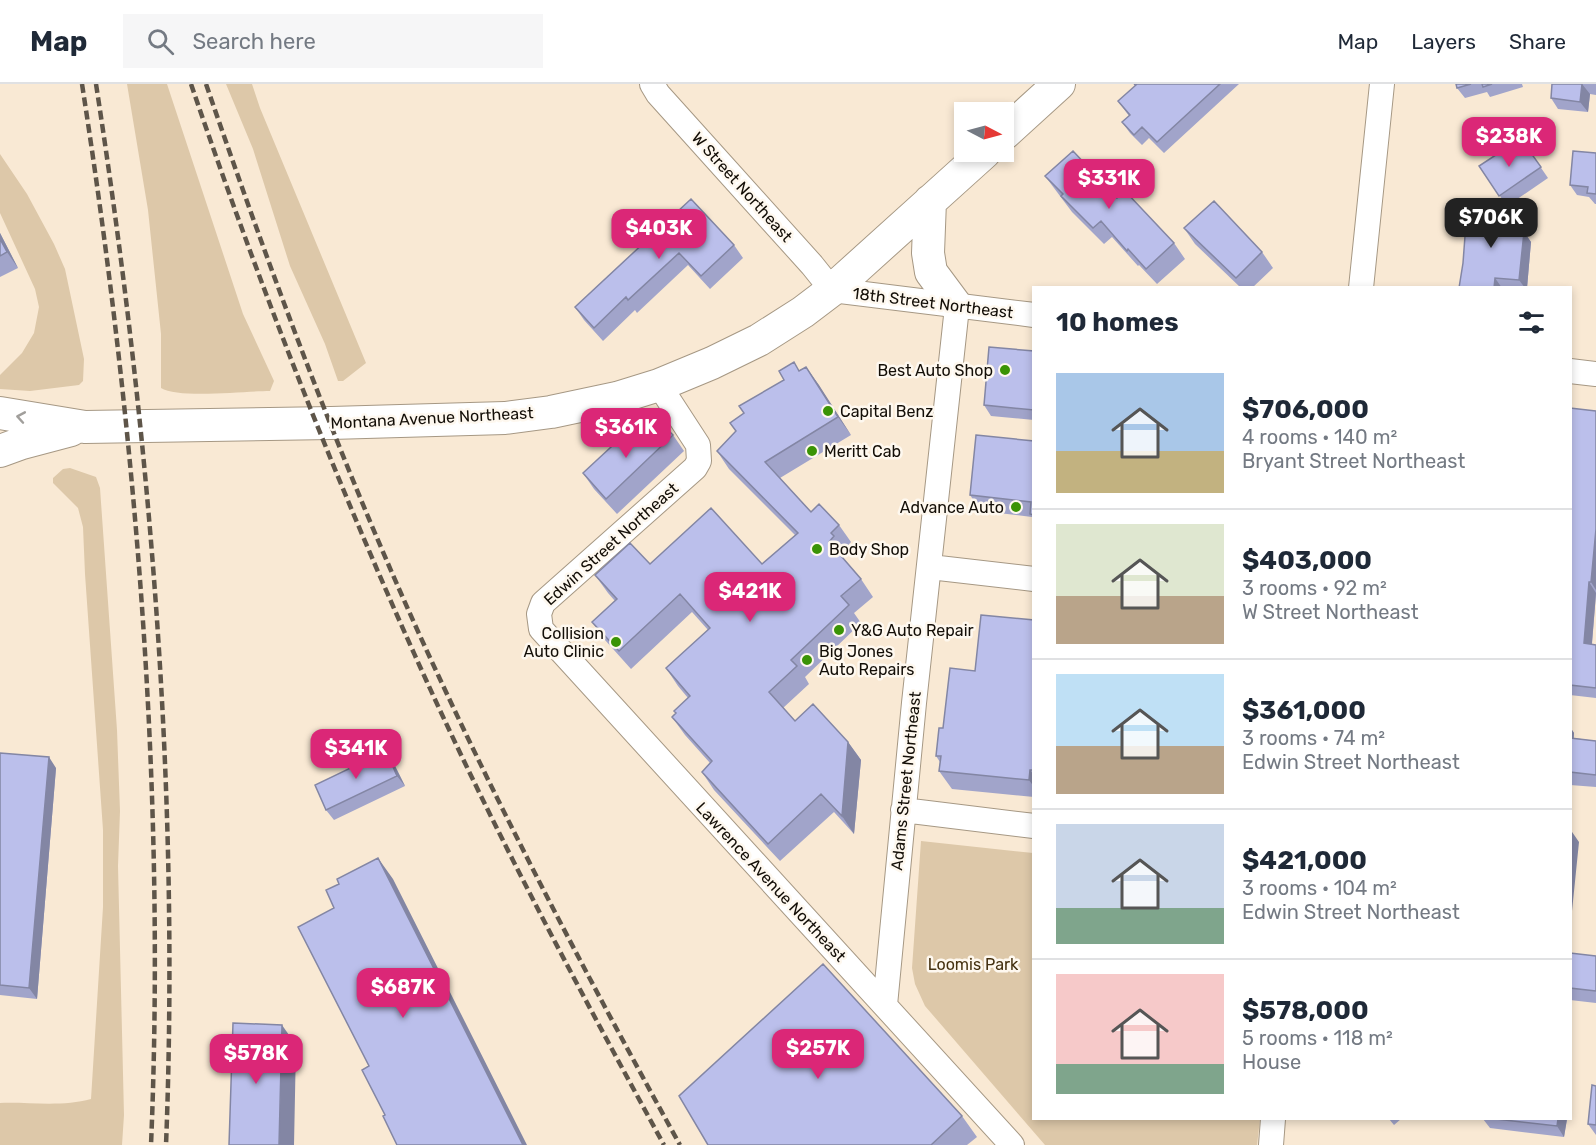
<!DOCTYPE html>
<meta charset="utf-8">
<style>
:root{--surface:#fff;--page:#f6f6f7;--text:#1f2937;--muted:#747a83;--line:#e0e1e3;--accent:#db2777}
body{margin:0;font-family:Rubik,sans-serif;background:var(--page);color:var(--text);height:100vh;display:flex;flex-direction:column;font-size:22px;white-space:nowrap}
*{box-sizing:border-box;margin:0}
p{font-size:20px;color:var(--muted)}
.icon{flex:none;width:33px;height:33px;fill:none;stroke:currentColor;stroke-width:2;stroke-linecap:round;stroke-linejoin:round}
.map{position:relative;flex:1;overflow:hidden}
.side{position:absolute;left:1032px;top:202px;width:540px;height:834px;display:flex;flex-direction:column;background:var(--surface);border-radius:0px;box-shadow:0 3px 9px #0003}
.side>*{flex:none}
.needle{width:39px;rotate:96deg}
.controls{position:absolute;left:954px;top:18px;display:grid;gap:12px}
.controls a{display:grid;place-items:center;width:60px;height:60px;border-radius:0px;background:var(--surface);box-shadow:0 3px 9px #0003;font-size:30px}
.price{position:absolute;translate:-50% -51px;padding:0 14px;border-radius:12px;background:var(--accent);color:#fff;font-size:20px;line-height:39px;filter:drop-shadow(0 2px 3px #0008)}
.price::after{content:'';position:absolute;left:50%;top:36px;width:18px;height:14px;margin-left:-9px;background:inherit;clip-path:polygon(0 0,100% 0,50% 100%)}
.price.selected{background:#222;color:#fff}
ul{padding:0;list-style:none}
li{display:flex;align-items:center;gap:18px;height:150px;padding:0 24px}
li+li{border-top:2px solid var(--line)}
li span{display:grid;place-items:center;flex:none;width:168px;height:120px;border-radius:0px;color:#555}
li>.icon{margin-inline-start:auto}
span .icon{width:72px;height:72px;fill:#fffc;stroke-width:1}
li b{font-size:26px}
h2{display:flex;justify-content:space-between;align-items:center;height:72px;padding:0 24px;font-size:26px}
header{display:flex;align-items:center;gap:36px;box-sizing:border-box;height:84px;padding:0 30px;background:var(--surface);border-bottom:2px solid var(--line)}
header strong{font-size:28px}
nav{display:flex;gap:33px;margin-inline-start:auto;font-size:21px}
.search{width:420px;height:54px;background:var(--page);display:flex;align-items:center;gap:15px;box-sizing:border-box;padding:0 21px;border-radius:0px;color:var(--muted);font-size:22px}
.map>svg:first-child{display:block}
</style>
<header>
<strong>Map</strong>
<div class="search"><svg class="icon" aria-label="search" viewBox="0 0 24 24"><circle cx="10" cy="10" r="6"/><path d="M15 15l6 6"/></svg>Search here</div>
<nav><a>Map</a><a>Layers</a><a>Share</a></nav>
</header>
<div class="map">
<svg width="1596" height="1061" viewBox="0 0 1596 1061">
<rect width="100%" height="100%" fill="#f9e9d4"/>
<!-- green -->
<path fill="#ddc8a9" d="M 127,0 L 167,0 L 243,230 L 274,297 L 270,307 C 247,307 178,315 161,304 L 161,250 L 148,126 Z
M 226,0 L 252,0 L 260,24 L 366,279 L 343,297 L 338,297 L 325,260 L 290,182 L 253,65 Z
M 0,70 L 27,110 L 54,160 L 65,185 L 84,275 L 83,297 L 79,301 L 30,307 L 0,305 L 0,291 L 22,269 L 34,249 L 39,223 L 35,205 L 0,129 Z
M 70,384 L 96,393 L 100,404 L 117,646 L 120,727 L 118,782 L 124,1031 L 122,1061 L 0,1061 L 0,1019 C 30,1018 63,1023 91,1015 L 103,823 L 103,746 L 85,490 L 83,443 L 78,424 L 53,399 L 53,394 L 63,385 Z
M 921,757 L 1033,769 L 1034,1035 L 1260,1035 L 1257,1061 L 1045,1061 L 925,922 L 915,900 L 912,884 Z"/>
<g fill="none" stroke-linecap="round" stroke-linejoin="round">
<defs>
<path id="minor" d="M 652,0 L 658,10 L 812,181 L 832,206 L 1034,231
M 1361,204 L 1382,0
M 1570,287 L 1596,290
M 659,301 L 698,361 L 699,377 L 695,384 L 543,519 L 539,530 L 541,545 L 1012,1061
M 930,483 L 1034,495
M 903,726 L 1034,742
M 885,921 L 914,619 L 957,223
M 1271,1061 L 1273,1035"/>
<path id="major" d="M 1004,50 L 1059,0
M 930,117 L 928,169 L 931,188 L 957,223
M 0,329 L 85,343 L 331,339 L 505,334 L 551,328 L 617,314 L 659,301 L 712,279 L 759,256 L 803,228 L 832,206 L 985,68
M 0,367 L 22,359 L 71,346"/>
</defs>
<!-- minor casing -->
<use href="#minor" stroke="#a69884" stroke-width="26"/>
<!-- major casing -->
<use href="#major" stroke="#a69884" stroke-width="34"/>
<!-- minor -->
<use href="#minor" stroke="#fff" stroke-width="24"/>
<!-- major -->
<use href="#major" stroke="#fff" stroke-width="32"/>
<!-- rail -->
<path stroke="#5e5549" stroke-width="4.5" stroke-dasharray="9 4.5" stroke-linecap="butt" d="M 82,0 C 136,348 166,708 151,1061
M 96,0 C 150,350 180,707 166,1061
M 191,0 C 260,203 338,403 427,598 C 499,756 581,909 664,1061
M 206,0 C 275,201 349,401 439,593 C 513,752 595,907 680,1061"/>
</g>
<!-- wall -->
<path fill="#a1a4ca" d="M 1134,0 L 1239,0 L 1164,69 L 1149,54 L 1142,61 L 1130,49 L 1122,38 L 1129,32 L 1118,17 L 1135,2 Z
M 1456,0 L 1522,0 L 1523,3 L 1490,13 L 1487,8 L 1465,14 L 1457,4 Z
M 1552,0 L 1596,0 L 1596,11 L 1590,10 L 1588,28 L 1558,25 L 1551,14 Z
M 1526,62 L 1548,94 L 1507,122 L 1479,82 L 1517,69 Z
M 1596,69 L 1596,120 L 1595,120 L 1589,113 L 1577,111 L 1570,101 Z
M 1045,92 L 1117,114 L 1174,159 L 1185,175 L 1157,200 L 1139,181 L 1138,182 L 1112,153 L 1104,160 L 1072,128 Z
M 691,115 L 734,161 L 743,174 L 710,205 L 688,181 L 637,229 L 635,226 L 603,257 L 584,236 L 575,223 Z
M 1506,128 L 1511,135 L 1517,135 L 1524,146 L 1524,148 L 1531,158 L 1527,204 L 1459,204 Z
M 1184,144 L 1262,168 L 1273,184 L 1252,204 L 1241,204 L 1195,160 Z
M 0,149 L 18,184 L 0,193 Z
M 1034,267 L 1034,336 L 991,332 L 984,321 Z
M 806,283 L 851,351 L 780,394 L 811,428 L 839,441 L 851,458 L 844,466 L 847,470 L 843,474 L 861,495 L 873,513 L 854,529 L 861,539 L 805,593 L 809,600 L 783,624 L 795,637 L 848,658 L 861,676 L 854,750 L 834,728 L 780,777 L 714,706 L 702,688 L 710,679 L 685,651 L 672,633 L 676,630 L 688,614 L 678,602 L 666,584 L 708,546 L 692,528 L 631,585 L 605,556 L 592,538 L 615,517 L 608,509 L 595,491 L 650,480 L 762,480 L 795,451 L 729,385 L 717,367 L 736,347 L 744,329 L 800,286 Z
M 1570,324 L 1596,327 L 1596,510 L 1592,560 L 1596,561 L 1596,614 L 1570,611 Z
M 673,351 L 684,367 L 617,430 L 594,405 L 583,389 Z
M 1034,357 L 1034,435 L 1032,433 L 981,427 L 970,411 Z
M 1034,536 L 1034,713 L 952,705 L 939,687 L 940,678 L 936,672 L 943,644 L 975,587 Z
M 1570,643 L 1574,649 L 1574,654 L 1596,657 L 1596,703 L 1570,701 Z
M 0,669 L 56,684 L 37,915 L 0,911 Z
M 393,678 L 405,702 L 334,736 L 326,726 Z
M 1570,869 L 1596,872 L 1596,919 L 1570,916 Z
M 1596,1002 L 1596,1051 L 1588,1040 Z
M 962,1032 L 977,1053 L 967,1061 L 708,1061 Z
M 1389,1035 L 1401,1035 L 1394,1041 Z
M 1483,1035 L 1567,1035 L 1564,1053 L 1490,1044 Z"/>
<!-- shaded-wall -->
<path fill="#8386a4" d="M 1582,0 L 1590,10 L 1588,28 L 1580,18 Z
M 1517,135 L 1524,146 L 1524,148 L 1531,158 L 1527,204 L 1525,204 L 1519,196 L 1516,147 Z
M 0,149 L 18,184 L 7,168 L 0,155 Z
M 1495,194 L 1502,204 L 1494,204 Z
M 806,283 L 819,301 L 851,351 L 838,333 Z
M 1596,445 L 1596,506 L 1591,498 Z
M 1589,498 L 1596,509 L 1591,570 L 1584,559 Z
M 1570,643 L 1574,649 L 1572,666 L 1570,664 Z
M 848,658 L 861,676 L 854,750 L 842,732 Z
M 386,667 L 393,678 L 405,702 L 397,692 Z
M 49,673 L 56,684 L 37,915 L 29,904 Z
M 1030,686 L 1034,691 L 1034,703 L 1029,696 Z
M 1570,745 L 1579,758 L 1572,827 L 1570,825 Z
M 378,774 L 393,795 L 527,1061 L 523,1061 Z
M 282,941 L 296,961 L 294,1061 L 279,1061 Z
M 1558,1035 L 1567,1035 L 1564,1053 L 1557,1042 Z"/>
<!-- building -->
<path fill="#bbbfeb" stroke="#8386a4" stroke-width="1.5" d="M 1134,0 L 1220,0 L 1157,58 L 1142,43 L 1134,51 L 1122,38 L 1130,31 L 1118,17 L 1136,1 Z
M 1456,0 L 1471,0 L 1457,4 Z
M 1482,0 L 1492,0 L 1483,3 Z
M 1552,0 L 1582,0 L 1580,18 L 1551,14 Z
M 1511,61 L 1517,69 L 1526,62 L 1541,83 L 1499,112 L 1479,82 Z
M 1073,67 L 1117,114 L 1125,107 L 1174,159 L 1146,185 L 1128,165 L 1127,167 L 1101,137 L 1093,144 L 1061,112 L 1063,110 L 1045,92 Z
M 1573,67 L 1596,69 L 1596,110 L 1587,109 L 1588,103 L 1570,101 Z
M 691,115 L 734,161 L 701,192 L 679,169 L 628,216 L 626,213 L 594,244 L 575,223 Z
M 1214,117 L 1262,168 L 1236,194 L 1184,144 Z
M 1467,125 L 1506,128 L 1506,134 L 1517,135 L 1516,147 L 1524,148 L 1519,196 L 1495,194 L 1494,204 L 1459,204 L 1463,179 Z
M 0,155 L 7,168 L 0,172 Z
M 989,263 L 1034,267 L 1034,326 L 984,321 Z
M 794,278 L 799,287 L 806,283 L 838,333 L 765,378 L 811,428 L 819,420 L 839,441 L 831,449 L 834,452 L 829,458 L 861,495 L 841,512 L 849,521 L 791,576 L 797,582 L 769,608 L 795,637 L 813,620 L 848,658 L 842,732 L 821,710 L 768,760 L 702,688 L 712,677 L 672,633 L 676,629 L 674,627 L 690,612 L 666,584 L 710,544 L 680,510 L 619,567 L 592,538 L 617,515 L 595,491 L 630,459 L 650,480 L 711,424 L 762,480 L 798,449 L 717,367 L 736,347 L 730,339 L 744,329 L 739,322 L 784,296 L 779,287 Z
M 1570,324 L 1596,327 L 1596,445 L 1591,498 L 1589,498 L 1584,559 L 1596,561 L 1596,604 L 1570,601 Z
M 662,340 L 673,351 L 606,415 L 583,389 L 624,351 L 640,348 Z
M 976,351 L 1034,357 L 1034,431 L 1030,430 L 1031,418 L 970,411 Z
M 981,531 L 1034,536 L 1034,686 L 1030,686 L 1029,696 L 939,687 L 941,672 L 936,672 L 939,644 L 943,644 L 950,584 L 975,587 Z
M 1570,654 L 1596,657 L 1596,691 L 1570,688 Z
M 386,667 L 397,692 L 326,726 L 315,701 Z
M 0,669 L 49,673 L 29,904 L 0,901 Z
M 378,774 L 523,1061 L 397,1061 L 383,1032 L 385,1031 L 362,986 L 369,982 L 298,843 L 334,824 L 326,806 L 339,800 L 337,795 Z
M 1570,869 L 1596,872 L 1596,907 L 1570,904 Z
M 823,880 L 962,1032 L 931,1061 L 708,1061 L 679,1012 Z
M 233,939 L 282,941 L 279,1061 L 229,1061 Z
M 1592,1001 L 1596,1002 L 1596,1041 L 1588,1040 Z
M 1496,1035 L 1558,1035 L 1557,1042 Z"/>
<!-- one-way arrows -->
<defs><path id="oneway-chevron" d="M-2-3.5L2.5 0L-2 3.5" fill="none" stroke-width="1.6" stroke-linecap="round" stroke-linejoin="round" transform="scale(1.5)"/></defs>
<use stroke="#a19f9c" href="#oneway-chevron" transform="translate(21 333) rotate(-170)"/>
<!-- markers -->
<g fill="#3a9305" stroke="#fef8ef" stroke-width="2">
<circle cx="1005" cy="286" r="6"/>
<circle cx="828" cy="327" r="6"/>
<circle cx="812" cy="367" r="6"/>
<circle cx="1016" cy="423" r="6"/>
<circle cx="817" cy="465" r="6"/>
<circle cx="839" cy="546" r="6"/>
<circle cx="616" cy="558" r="6"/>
<circle cx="807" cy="576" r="6"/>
</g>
<g text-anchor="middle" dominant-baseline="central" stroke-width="5" stroke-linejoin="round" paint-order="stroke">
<!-- street labels -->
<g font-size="16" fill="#130e07" stroke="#fef8ef">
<text transform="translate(742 103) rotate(48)">W Street Northeast</text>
<text transform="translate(933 219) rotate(7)">18th Street Northeast</text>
<text transform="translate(432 334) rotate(-3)">Montana Avenue Northeast</text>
<text transform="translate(611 460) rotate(-42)">Edwin Street Northeast</text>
<text transform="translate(906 697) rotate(-84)">Adams Street Northeast</text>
<text transform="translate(771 798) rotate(47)">Lawrence Avenue Northeast</text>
</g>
<!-- poi labels -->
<g font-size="16" fill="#130e07" stroke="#fef8ef" text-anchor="start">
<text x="993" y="286" text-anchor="end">Best Auto Shop</text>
<text x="840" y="327">Capital Benz</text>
<text x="824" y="367">Meritt Cab</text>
<text x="1004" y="423" text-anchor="end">Advance Auto</text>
<text x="829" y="465">Body Shop</text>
<text x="851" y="546">Y&amp;G Auto Repair</text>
<text x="604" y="549" text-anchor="end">Collision<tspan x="604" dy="18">Auto Clinic</tspan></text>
<text x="819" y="567">Big Jones<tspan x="819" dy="18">Auto Repairs</tspan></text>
</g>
<!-- park labels -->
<g font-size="16" fill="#44300f" stroke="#fef8ef">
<text x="973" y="880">Loomis Park</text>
</g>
</g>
</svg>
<div class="controls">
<a><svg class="needle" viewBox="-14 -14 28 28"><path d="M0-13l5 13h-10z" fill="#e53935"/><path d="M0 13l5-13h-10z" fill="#747a83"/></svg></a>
</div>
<b class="price" style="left:1509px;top:84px">$238K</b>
<b class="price" style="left:1109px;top:126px">$331K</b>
<b class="price selected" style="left:1491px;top:165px">$706K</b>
<b class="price" style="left:659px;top:176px">$403K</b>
<b class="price" style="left:626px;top:375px">$361K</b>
<b class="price" style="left:750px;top:539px">$421K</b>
<b class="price" style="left:356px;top:696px">$341K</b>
<b class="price" style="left:403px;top:935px">$687K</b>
<b class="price" style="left:818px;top:996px">$257K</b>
<b class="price" style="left:256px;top:1001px">$578K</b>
<section class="side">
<h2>10 homes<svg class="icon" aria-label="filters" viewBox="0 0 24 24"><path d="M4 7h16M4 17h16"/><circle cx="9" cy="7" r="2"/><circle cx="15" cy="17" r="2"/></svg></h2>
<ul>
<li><span style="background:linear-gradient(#a9c7e8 65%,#c2b280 0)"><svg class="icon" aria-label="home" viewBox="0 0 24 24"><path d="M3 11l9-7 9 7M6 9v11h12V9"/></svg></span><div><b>$706,000</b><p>4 rooms · 140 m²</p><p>Bryant Street Northeast</p></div></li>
<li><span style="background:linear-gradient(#dfe7d0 60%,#b9a48a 0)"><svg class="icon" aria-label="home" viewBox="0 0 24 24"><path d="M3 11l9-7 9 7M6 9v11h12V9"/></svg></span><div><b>$403,000</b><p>3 rooms · 92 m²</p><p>W Street Northeast</p></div></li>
<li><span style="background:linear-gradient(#bfe0f5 60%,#b9a48a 0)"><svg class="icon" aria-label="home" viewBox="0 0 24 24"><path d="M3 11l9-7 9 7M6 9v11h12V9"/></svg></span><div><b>$361,000</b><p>3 rooms · 74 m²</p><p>Edwin Street Northeast</p></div></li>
<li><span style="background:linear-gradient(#c9d6e8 70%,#7fa58c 0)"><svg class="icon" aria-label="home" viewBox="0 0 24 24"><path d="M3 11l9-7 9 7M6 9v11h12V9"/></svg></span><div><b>$421,000</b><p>3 rooms · 104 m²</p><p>Edwin Street Northeast</p></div></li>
<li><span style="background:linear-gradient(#f6c9c9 75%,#7fa58c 0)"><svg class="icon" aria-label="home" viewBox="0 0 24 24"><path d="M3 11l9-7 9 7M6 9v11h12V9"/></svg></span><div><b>$578,000</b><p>5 rooms · 118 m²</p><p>House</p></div></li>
</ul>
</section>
</div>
